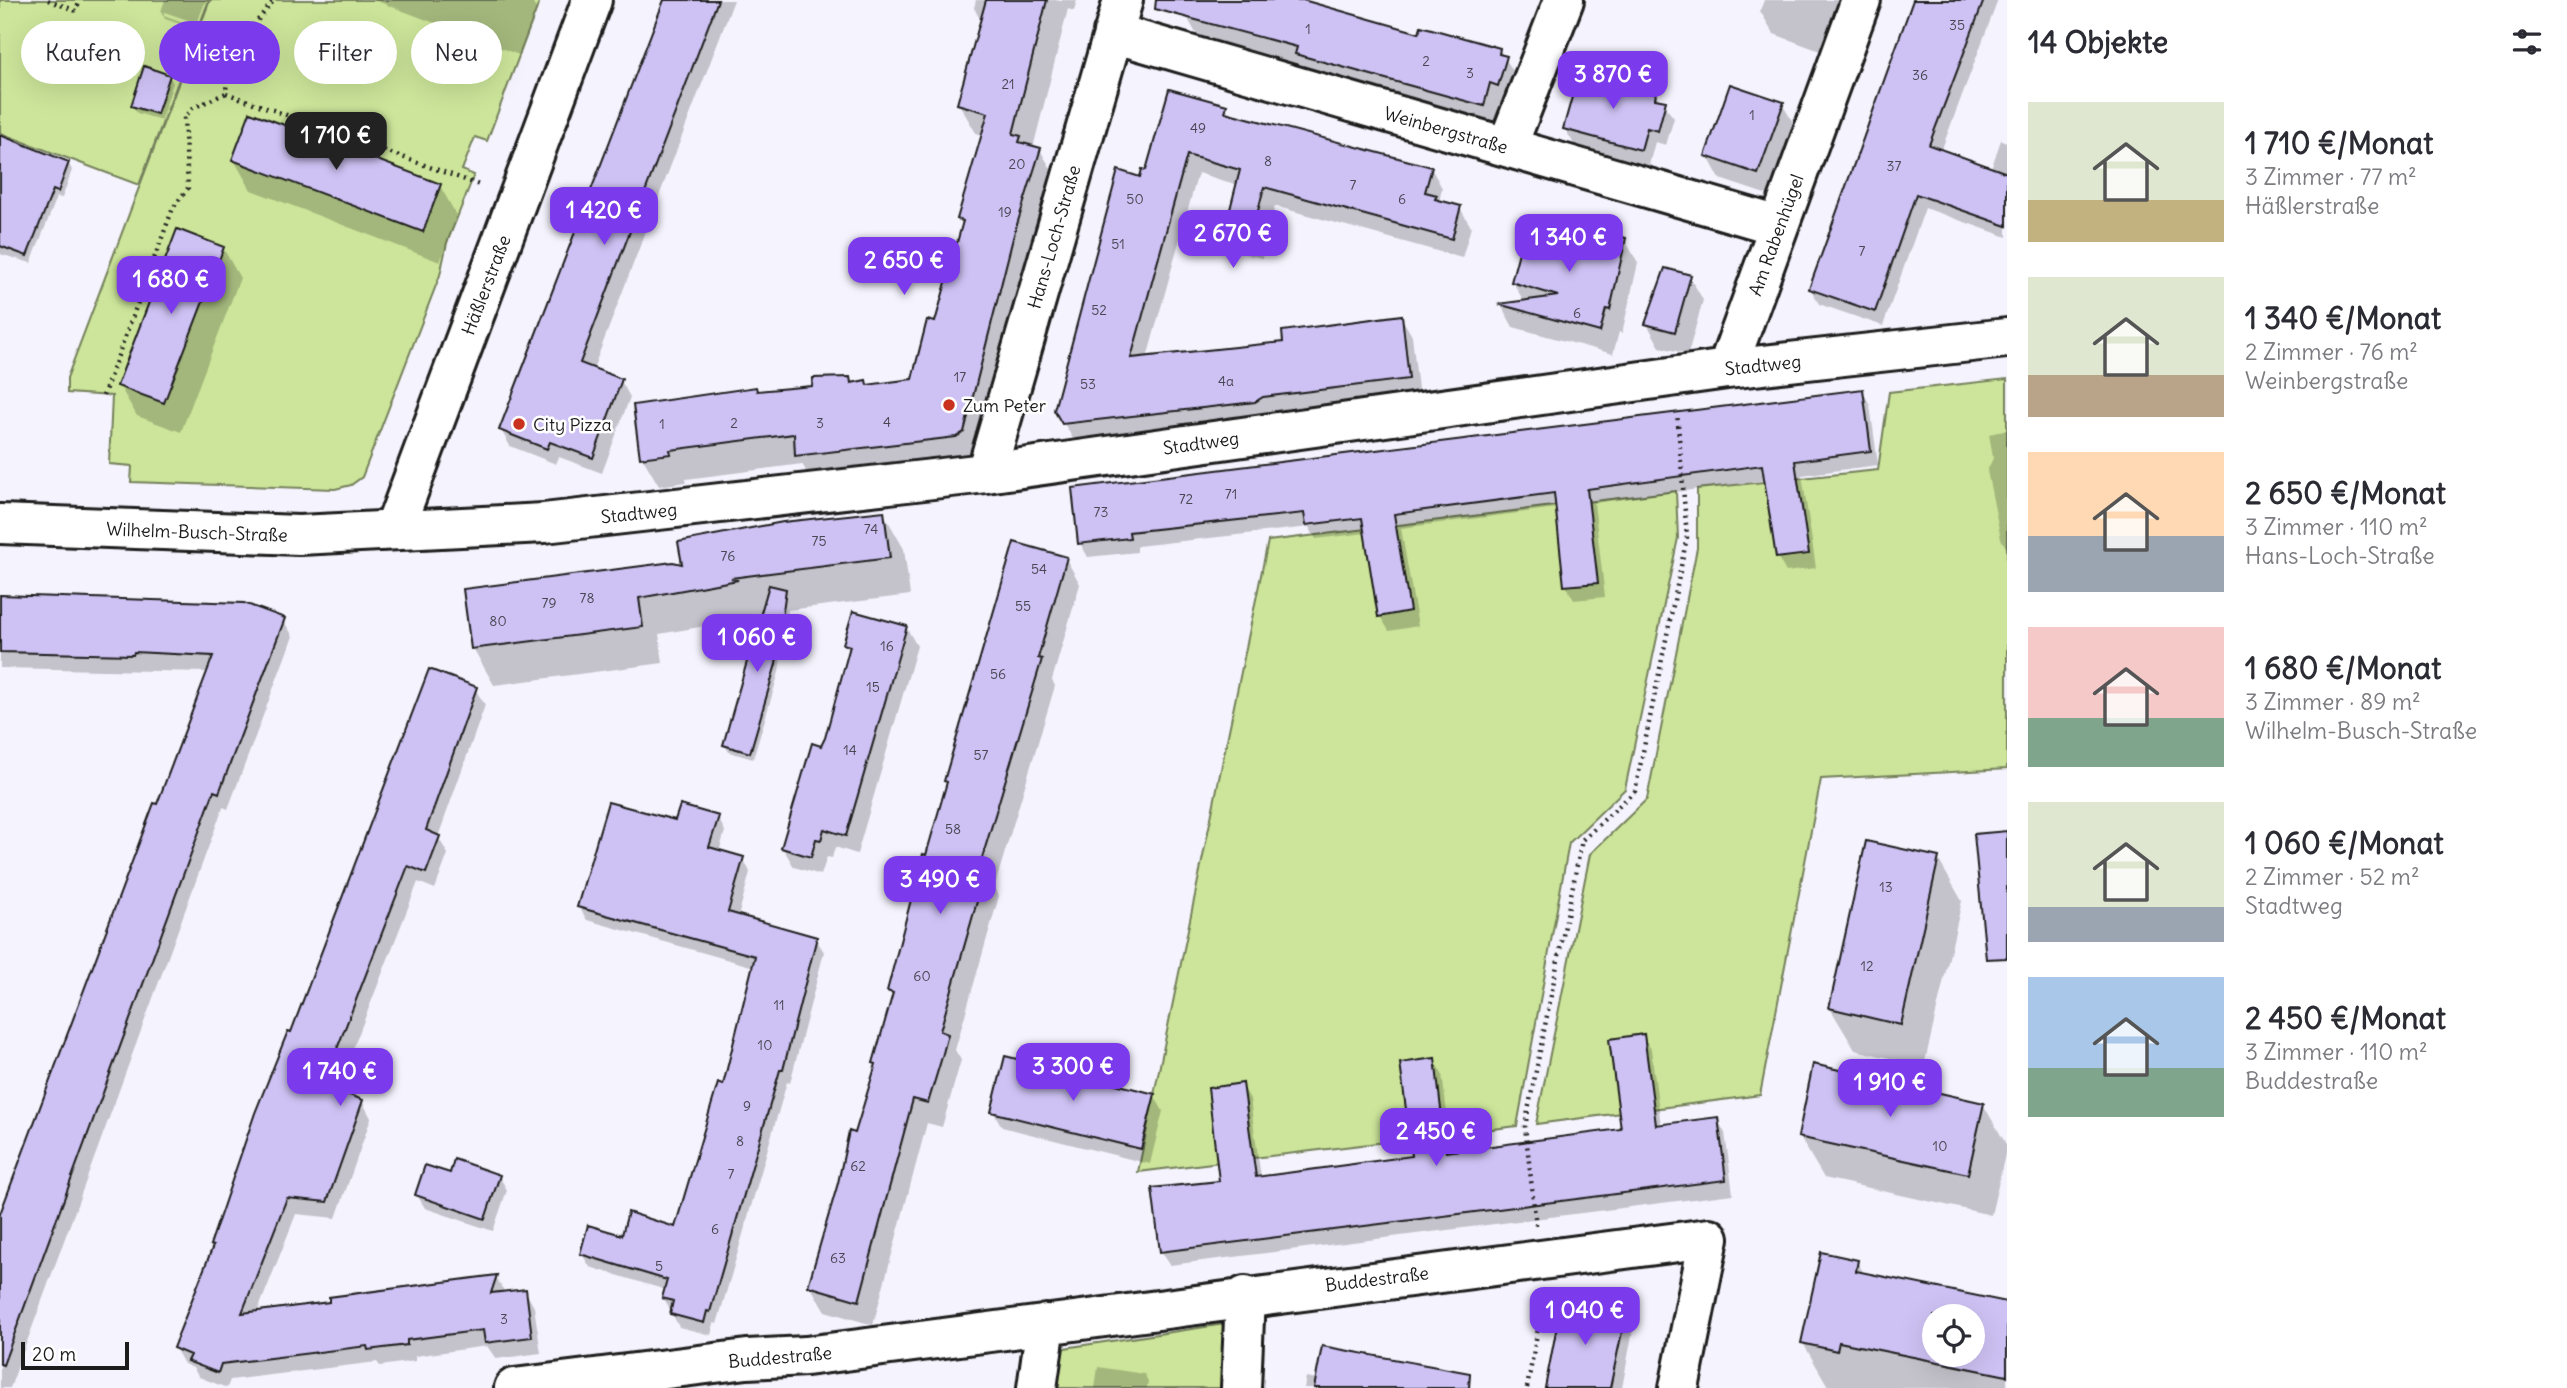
<!DOCTYPE html>
<html lang="de">
<meta charset="utf-8">
<style>
:root{--surface:#fff;--page:#f2f2f3;--text:#2b2b33;--muted:#7c7c81;--accent:#7c3aed}
body{margin:0;font-family:Delius,sans-serif;background:var(--page);color:var(--text);height:100vh;display:flex;flex-direction:column;font-size:26px;white-space:nowrap}
*{box-sizing:border-box;margin:0}
p{font-size:23px;color:var(--muted)}
.icon{flex:none;width:38px;height:38px;fill:none;stroke:currentColor;stroke-width:2;stroke-linecap:round;stroke-linejoin:round}
.map{position:relative;flex:1;overflow:hidden}
.drawer{display:flex;flex-direction:column;background:var(--surface);width:560px}
.drawer>*{flex:none}
.hud{position:absolute;left:21px;top:21px;width:665px;height:63px;display:flex;gap:14px}
.tools{position:absolute;left:1922px;top:1304px;display:grid;gap:14px}
.tools a{display:grid;place-items:center;width:63px;height:63px;border-radius:50%;background:var(--surface);box-shadow:0 7px 28px #0002;font-size:35px}
.scale{position:absolute;left:21px;bottom:18px;width:108px;box-sizing:border-box;padding-left:7px;border:4px solid #1c1c1c;border-top:0;font-size:19px;line-height:24px;white-space:nowrap;color:#1c1c1c;-webkit-text-stroke:5px #fff;paint-order:stroke}
.price{position:absolute;translate:-50% -60px;padding:0 16px;border-radius:14px;background:var(--accent);color:#fff;font-size:23px;line-height:46px;filter:drop-shadow(0 2px 4px #0008)}
.price::after{content:'';position:absolute;left:50%;top:42px;width:21px;height:16px;margin-left:-10px;background:inherit;clip-path:polygon(0 0,100% 0,50% 100%)}
.price.current{background:#222;color:#fff}
ul{padding:0;list-style:none}
li{display:flex;align-items:center;gap:21px;height:175px;padding:0 21px}
li span{display:grid;place-items:center;flex:none;width:196px;height:140px;border-radius:0px;color:#555}
li>.icon{margin-inline-start:auto}
span .icon{width:84px;height:84px;fill:#fffc;stroke-width:1}
li b{font-size:30px}
h2{display:flex;justify-content:space-between;align-items:center;height:84px;padding:0 21px;font-size:30px}
.tag{padding:0 24px;border-radius:32px;background:var(--surface);box-shadow:0 7px 28px #0002;font-size:24px;line-height:63px}
.tag.current{background:var(--accent);color:#fff}
main{display:flex;flex:1;min-height:0}
.map>svg:first-child{display:block}
</style>
<main>
<div class="map">
<svg width="2007" height="1388" viewBox="0 0 2007 1388">
<rect width="100%" height="100%" fill="#f5f3fd"/>
<filter id="ink" filterUnits="userSpaceOnUse"><feTurbulence type="fractalNoise" baseFrequency=".0143" numOctaves="2"/><feDisplacementMap in="SourceGraphic" scale="14" xChannelSelector="R" yChannelSelector="G"/><feConvolveMatrix kernelMatrix="1 2 1 2 8 2 1 2 1" color-interpolation-filters="sRGB"/></filter>
<g filter="url(#ink)">
<!-- green -->
<path fill="#cce59a" stroke="#74805b" stroke-width="2" d="M 0,0 L 209,0 L 139,185 L 0,133 Z
M 210,0 L 540,0 L 487,141 L 475,137 L 462,170 L 474,175 L 447,243 L 440,275 L 362,477 L 351,485 L 335,489 L 131,482 L 132,466 L 109,464 L 112,396 L 67,393 L 67,378 Z
M 2007,379 L 2007,769 L 1821,779 L 1760,1095 L 1536,1124 L 1590,854 L 1647,799 L 1697,548 L 1697,489 L 1878,470 L 1889,392 Z
M 1676,491 L 1678,538 L 1625,789 L 1569,843 L 1517,1126 L 1138,1172 L 1268,541 Z
M 1225,1324 L 1226,1388 L 1052,1388 L 1058,1349 Z"/>
<!-- shadow -->
<path fill="#0003" fill-rule="evenodd" d="M 165,0 L 206,0 L 197,23 L 164,12 L 164,15 L 196,27 L 195,29 L 165,19 L 161,11 Z
M 374,0 L 531,0 L 536,9 L 519,55 Z
M 664,0 L 734,0 L 593,369 L 621,381 L 630,397 L 602,473 L 559,457 L 556,464 L 510,446 L 501,430 Z
M 976,0 L 1077,0 L 1074,11 L 1068,9 L 1033,148 L 1040,150 L 1057,179 L 980,461 L 814,485 L 802,464 L 686,479 L 686,482 L 659,486 L 642,457 L 758,393 L 814,388 L 849,379 L 852,384 L 865,382 L 868,387 L 914,380 L 937,324 L 963,226 L 959,219 L 983,135 L 976,133 L 959,104 L 982,23 L 974,8 Z
M 1191,0 L 1297,0 L 1420,35 L 1499,49 L 1517,77 L 1509,105 L 1501,102 L 1495,125 L 1308,74 L 1303,65 L 1198,37 L 1187,17 Z
M 1764,0 L 1842,0 L 1823,52 L 1774,34 L 1760,11 Z
M 1916,0 L 1998,0 L 1941,151 L 1991,169 L 2001,140 L 2007,142 L 2007,237 L 1925,208 L 1883,326 L 1819,304 L 1810,288 Z
M 169,76 L 173,83 L 161,120 L 137,113 L 133,106 Z
M 1655,94 L 1674,118 L 1666,145 L 1655,142 L 1649,165 L 1574,144 L 1565,129 Z
M 1782,104 L 1796,127 L 1771,196 L 1720,179 L 1707,155 Z
M 1226,107 L 1230,115 L 1431,168 L 1442,188 L 1439,202 L 1460,208 L 1471,227 L 1462,258 L 1275,206 L 1262,258 L 1237,252 L 1226,232 L 1238,185 L 1198,173 L 1147,358 L 1285,343 L 1401,317 L 1412,336 L 1419,398 L 1075,442 L 1056,410 L 1141,179 Z
M 0,137 L 68,163 L 72,170 L 62,198 L 57,197 L 31,263 L 0,254 Z
M 234,160 L 440,186 L 457,216 L 440,262 L 251,190 Z
M 1563,238 L 1625,240 L 1638,263 L 1622,333 L 1619,332 L 1613,354 L 1513,327 L 1501,305 L 1524,302 L 1513,282 Z
M 223,248 L 240,278 L 181,432 L 137,416 L 119,385 Z
M 1690,277 L 1703,300 L 1688,354 L 1660,347 L 1647,324 Z
M 1862,390 L 1870,405 L 1878,465 L 1802,475 L 1816,568 L 1786,572 L 1778,558 L 1766,480 L 1594,503 L 1605,597 L 1574,600 L 1566,586 L 1557,508 L 1401,528 L 1418,626 L 1389,631 L 1380,616 L 1366,533 L 1316,539 L 1309,527 L 1137,546 L 1137,552 L 1088,557 L 1080,543 L 1074,490 Z
M 2007,430 L 2007,549 L 2001,539 L 1987,471 L 1993,458 L 1989,434 Z
M 883,512 L 904,549 L 910,595 L 788,610 L 779,672 L 753,759 L 729,752 L 725,745 L 762,613 L 756,614 L 758,617 L 659,634 L 663,663 L 494,685 L 473,648 L 684,567 Z
M 1066,559 L 1080,584 L 1052,680 L 1055,686 L 994,888 L 999,896 L 955,1050 L 961,1060 L 942,1127 L 927,1123 L 873,1325 L 825,1311 L 810,1286 L 877,1066 L 875,1062 L 893,999 L 889,991 L 948,785 L 946,781 Z
M 0,597 L 283,620 L 293,636 L 228,809 L 223,807 L 10,1388 L 0,1388 L 0,1219 L 209,672 L 0,668 Z
M 906,627 L 917,646 L 857,854 L 835,847 L 832,858 L 827,857 L 821,875 L 794,867 L 783,848 L 827,739 L 850,653 L 845,644 Z
M 475,689 L 485,705 L 438,837 L 448,854 L 435,889 L 418,882 L 336,1092 L 362,1101 L 371,1118 L 336,1218 L 296,1214 L 257,1313 L 496,1277 L 505,1293 L 525,1291 L 534,1307 L 541,1353 L 496,1359 L 487,1346 L 415,1356 L 415,1361 L 380,1366 L 377,1362 L 230,1380 L 227,1388 L 199,1377 L 193,1368 L 184,1364 L 175,1348 L 292,1034 Z
M 718,818 L 725,831 L 719,852 L 743,858 L 750,872 L 738,917 L 816,939 L 824,952 L 790,1083 L 787,1082 L 717,1324 L 714,1323 L 711,1335 L 679,1327 L 664,1298 L 666,1290 L 590,1267 L 582,1254 L 623,1237 L 676,1229 L 724,1087 L 754,967 L 587,920 L 579,907 L 676,822 Z
M 1938,859 L 1962,901 L 1924,1066 L 1855,1050 L 1830,1008 Z
M 1643,1036 L 1651,1049 L 1661,1126 L 1717,1119 L 1725,1133 L 1733,1194 L 1170,1265 L 1162,1252 L 1221,1182 L 1242,1085 L 1250,1099 L 1261,1178 L 1414,1157 L 1434,1060 L 1442,1074 L 1452,1153 L 1623,1131 Z
M 1154,1095 L 1163,1111 L 1150,1164 L 1002,1127 L 993,1111 Z
M 1983,1104 L 2007,1146 L 1991,1215 L 1824,1178 L 1799,1136 Z
M 451,1176 L 499,1176 L 507,1190 L 493,1231 L 425,1208 L 417,1195 Z
M 1857,1262 L 1865,1275 L 2007,1304 L 2007,1388 L 1829,1388 L 1803,1343 ZM 1934,1316 L 1972,1316 L 1972,1354 L 1934,1354 Z
M 1624,1314 L 1633,1330 L 1622,1388 L 1547,1388 Z
M 1098,1367 L 1144,1374 L 1148,1381 L 1147,1388 L 1095,1388 Z
M 1306,1377 L 1317,1379 L 1461,1388 L 1304,1388 Z"/>
<!-- building -->
<path fill="#cec2f4" stroke="#1c1c1c" stroke-width="2" fill-rule="evenodd" d="M 664,0 L 718,0 L 580,363 L 622,379 L 593,458 L 550,442 L 547,449 L 499,430 Z
M 986,0 L 1047,0 L 1013,134 L 1021,136 L 1019,142 L 1041,148 L 1014,234 L 964,432 L 956,437 L 795,456 L 794,434 L 670,450 L 671,454 L 640,458 L 633,405 L 756,387 L 757,391 L 812,386 L 813,378 L 850,377 L 851,383 L 866,380 L 867,385 L 912,379 L 927,320 L 935,322 L 963,221 L 957,219 L 988,113 L 957,104 Z
M 1156,0 L 1303,0 L 1419,33 L 1421,26 L 1500,48 L 1499,54 L 1507,56 L 1498,86 L 1490,83 L 1484,106 L 1295,54 L 1297,47 L 1155,9 Z
M 1913,0 L 1984,0 L 1929,145 L 2007,173 L 2007,226 L 1916,194 L 1875,312 L 1809,289 Z
M 144,66 L 170,75 L 157,114 L 131,106 Z
M 1579,72 L 1656,93 L 1655,99 L 1666,101 L 1658,131 L 1647,128 L 1641,150 L 1563,129 Z
M 1730,84 L 1784,102 L 1758,174 L 1705,156 Z
M 1169,89 L 1227,105 L 1225,112 L 1432,167 L 1425,192 L 1437,195 L 1435,199 L 1461,206 L 1452,239 L 1264,187 L 1251,239 L 1224,233 L 1240,170 L 1187,155 L 1131,358 L 1283,342 L 1282,331 L 1402,315 L 1409,379 L 1263,397 L 1255,402 L 1062,424 L 1054,410 L 1118,170 L 1140,177 L 1142,169 L 1146,170 Z
M 250,112 L 441,184 L 423,232 L 232,160 Z
M 0,135 L 69,162 L 58,192 L 53,190 L 27,256 L 0,246 Z
M 1566,222 L 1626,238 L 1610,310 L 1606,309 L 1600,332 L 1498,304 L 1558,296 L 1511,282 L 1526,226 L 1562,236 Z
M 177,229 L 224,247 L 164,403 L 117,386 Z
M 1665,268 L 1691,275 L 1675,332 L 1645,324 Z
M 1863,389 L 1871,451 L 1795,461 L 1809,554 L 1776,558 L 1762,465 L 1587,489 L 1598,583 L 1564,586 L 1554,493 L 1394,514 L 1410,611 L 1378,617 L 1362,518 L 1306,525 L 1304,513 L 1129,532 L 1130,538 L 1078,544 L 1072,488 Z
M 884,511 L 890,558 L 731,578 L 738,580 L 639,598 L 643,627 L 471,649 L 463,589 L 673,562 L 682,564 L 678,542 L 783,522 Z
M 1014,542 L 1067,557 L 1038,658 L 1042,659 L 979,868 L 986,870 L 940,1031 L 948,1034 L 942,1057 L 928,1103 L 913,1099 L 859,1301 L 808,1286 L 838,1183 L 849,1131 L 855,1133 L 876,1064 L 873,1063 L 893,993 L 887,991 L 923,854 L 926,855 L 947,782 L 944,781 Z
M 769,585 L 786,589 L 776,664 L 750,753 L 723,745 Z
M 0,595 L 244,603 L 285,618 L 219,793 L 214,791 L 3,1365 L 0,1364 L 0,1214 L 154,803 L 157,804 L 213,656 L 134,652 L 133,655 L 0,652 Z
M 853,611 L 907,626 L 846,836 L 824,829 L 821,840 L 816,839 L 811,857 L 781,848 L 812,743 L 821,746 L 825,738 L 850,646 L 843,644 Z
M 429,669 L 477,687 L 426,830 L 440,836 L 426,873 L 408,866 L 323,1085 L 363,1100 L 327,1202 L 287,1198 L 242,1313 L 329,1302 L 329,1297 L 497,1275 L 491,1293 L 526,1289 L 532,1337 L 485,1343 L 483,1330 L 407,1340 L 407,1345 L 368,1350 L 367,1346 L 221,1364 L 218,1373 L 187,1361 L 190,1355 L 173,1348 L 213,1246 L 210,1245 L 255,1113 L 288,1031 L 291,1032 Z
M 608,802 L 675,820 L 680,805 L 719,816 L 709,847 L 744,857 L 728,912 L 817,937 L 783,1070 L 780,1070 L 710,1312 L 707,1311 L 704,1323 L 670,1314 L 673,1301 L 662,1298 L 667,1280 L 580,1254 L 588,1225 L 622,1235 L 628,1212 L 675,1227 L 718,1083 L 723,1085 L 755,956 L 577,907 Z
M 2007,831 L 2007,958 L 1986,959 L 1974,834 Z
M 1866,841 L 1939,857 L 1901,1025 L 1829,1008 Z
M 1644,1034 L 1656,1125 L 1718,1117 L 1726,1180 L 1160,1252 L 1152,1188 L 1219,1181 L 1208,1088 L 1243,1083 L 1256,1177 L 1346,1165 L 1412,1156 L 1400,1063 L 1435,1058 L 1446,1152 L 1621,1129 L 1609,1039 Z
M 1005,1056 L 1155,1094 L 1141,1149 L 991,1112 Z
M 1813,1064 L 1984,1103 L 1968,1174 L 1798,1137 Z
M 454,1159 L 500,1175 L 485,1219 L 415,1195 L 425,1165 L 450,1173 Z
M 1821,1252 L 1858,1260 L 1856,1271 L 2007,1302 L 2007,1376 L 1839,1342 L 1837,1351 L 1801,1343 ZM 1934,1316 L 1972,1316 L 1972,1354 L 1934,1354 Z
M 1562,1300 L 1626,1313 L 1610,1388 L 1545,1388 Z
M 1322,1346 L 1470,1373 L 1469,1388 L 1314,1388 Z"/>
<g fill="none" stroke-linecap="round" stroke-linejoin="round">
<defs>
<path id="minor" d="M 1113,33 L 1779,226
M 1507,147 L 1564,0
M 1727,369 L 1861,0
M 986,473 L 1123,0
M 0,524 L 299,535 L 544,523 L 986,473 L 1727,369 L 2007,338
M 394,530 L 592,0
M 514,1388 L 747,1359 L 806,1356 L 1709,1238 L 1679,1388
M 1037,1388 L 1046,1324
M 1241,1388 L 1245,1296"/>
</defs>
<!-- minor casing -->
<use href="#minor" stroke="#1c1c1c" stroke-width="44"/>
<!-- path -->
<path stroke="#1c1c1c" stroke-width="4.5" stroke-dasharray="2 5" stroke-linecap="butt" d="M 48,0 L 76,11 L 80,0
M 226,93 L 482,186
M 103,396 L 173,208 L 188,188 L 184,117 L 193,108 L 226,93 C 227,51 249,32 274,0
M 1536,1225 L 1525,1126 L 1582,840 L 1635,791 L 1687,537 L 1677,412
M 1527,1388 L 1544,1296"/>
<!-- minor -->
<use href="#minor" stroke="#fff" stroke-width="38"/>
</g>
</g>
<!-- markers -->
<g fill="#c8321e" stroke="#fff" stroke-width="2.5">
<circle cx="949" cy="405" r="7"/>
<circle cx="519" cy="424" r="7"/>
</g>
<g text-anchor="middle" dominant-baseline="central" stroke-width="5" stroke-linejoin="round" paint-order="stroke">
<!-- number labels -->
<g font-size="14" fill="#484652">
<text x="1957" y="25">35</text>
<text x="1308" y="29">1</text>
<text x="1426" y="61">2</text>
<text x="1470" y="73">3</text>
<text x="1920" y="75">36</text>
<text x="1008" y="84">21</text>
<text x="1752" y="115">1</text>
<text x="1198" y="128">49</text>
<text x="1268" y="161">8</text>
<text x="1017" y="164">20</text>
<text x="1894" y="166">37</text>
<text x="1353" y="185">7</text>
<text x="1135" y="199">50</text>
<text x="1402" y="199">6</text>
<text x="1005" y="212">19</text>
<text x="1118" y="244">51</text>
<text x="1862" y="251">7</text>
<text x="1099" y="310">52</text>
<text x="1577" y="313">6</text>
<text x="960" y="377">17</text>
<text x="1226" y="381">4a</text>
<text x="1088" y="384">53</text>
<text x="887" y="422">4</text>
<text x="734" y="423">2</text>
<text x="820" y="423">3</text>
<text x="662" y="424">1</text>
<text x="1231" y="494">71</text>
<text x="1186" y="499">72</text>
<text x="1101" y="512">73</text>
<text x="871" y="529">74</text>
<text x="819" y="541">75</text>
<text x="728" y="556">76</text>
<text x="1039" y="569">54</text>
<text x="587" y="598">78</text>
<text x="549" y="603">79</text>
<text x="1023" y="606">55</text>
<text x="498" y="621">80</text>
<text x="887" y="646">16</text>
<text x="998" y="674">56</text>
<text x="873" y="687">15</text>
<text x="850" y="750">14</text>
<text x="981" y="755">57</text>
<text x="953" y="829">58</text>
<text x="1886" y="887">13</text>
<text x="1867" y="966">12</text>
<text x="922" y="976">60</text>
<text x="779" y="1005">11</text>
<text x="765" y="1045">10</text>
<text x="747" y="1106">9</text>
<text x="740" y="1141">8</text>
<text x="1940" y="1146">10</text>
<text x="858" y="1166">62</text>
<text x="731" y="1174">7</text>
<text x="715" y="1229">6</text>
<text x="838" y="1258">63</text>
<text x="659" y="1266">5</text>
<text x="504" y="1319">3</text>
</g>
<!-- street labels -->
<g font-size="18" fill="#1c1c1c" stroke="#fff">
<text transform="translate(1446 130) rotate(16)">Weinbergstraße</text>
<text transform="translate(1776 235) rotate(-70)">Am Rabenhügel</text>
<text transform="translate(1054 237) rotate(-74)">Hans-Loch-Straße</text>
<text transform="translate(486 285) rotate(-69)">Häßlerstraße</text>
<text transform="translate(1763 365) rotate(-6)">Stadtweg</text>
<text transform="translate(1201 443) rotate(-8)">Stadtweg</text>
<text transform="translate(639 513) rotate(-6)">Stadtweg</text>
<text transform="translate(197 532) rotate(2)">Wilhelm-Busch-Straße</text>
<text transform="translate(1377 1279) rotate(-7)">Buddestraße</text>
<text transform="translate(780 1357) rotate(-5)">Buddestraße</text>
</g>
<!-- poi labels -->
<g font-size="18" fill="#1c1c1c" stroke="#fff" text-anchor="start">
<text x="963" y="405">Zum Peter</text>
<text x="533" y="424">City Pizza</text>
</g>
</g>
</svg>
<div class="tools">
<a><svg class="icon" aria-label="locate" viewBox="0 0 24 24"><circle cx="12" cy="12" r="6"/><path d="M12 2v4M12 18v4M2 12h4M18 12h4"/></svg></a>
</div>
<div class="scale">20 m</div>
<b class="price" style="left:1613px;top:111px">3 870 €</b>
<b class="price current" style="left:336px;top:172px">1 710 €</b>
<b class="price" style="left:604px;top:247px">1 420 €</b>
<b class="price" style="left:1233px;top:270px">2 670 €</b>
<b class="price" style="left:1569px;top:274px">1 340 €</b>
<b class="price" style="left:904px;top:297px">2 650 €</b>
<b class="price" style="left:171px;top:316px">1 680 €</b>
<b class="price" style="left:757px;top:674px">1 060 €</b>
<b class="price" style="left:940px;top:916px">3 490 €</b>
<b class="price" style="left:1073px;top:1103px">3 300 €</b>
<b class="price" style="left:340px;top:1108px">1 740 €</b>
<b class="price" style="left:1890px;top:1119px">1 910 €</b>
<b class="price" style="left:1436px;top:1168px">2 450 €</b>
<b class="price" style="left:1585px;top:1347px">1 040 €</b>
<div class="hud">
<a class="tag">Kaufen</a>
<a class="tag current">Mieten</a>
<a class="tag">Filter</a>
<a class="tag">Neu</a>
</div>
</div>
<section class="drawer">
<h2>14 Objekte<svg class="icon" aria-label="filters" viewBox="0 0 24 24"><path d="M4 7h16M4 17h16"/><circle cx="9" cy="7" r="2"/><circle cx="15" cy="17" r="2"/></svg></h2>
<ul>
<li><span style="background:linear-gradient(#dfe7d0 70%,#c2b280 0)"><svg class="icon" aria-label="home" viewBox="0 0 24 24"><path d="M3 11l9-7 9 7M6 9v11h12V9"/></svg></span><div><b>1 710 €/Monat</b><p>3 Zimmer · 77 m²</p><p>Häßlerstraße</p></div></li>
<li><span style="background:linear-gradient(#dfe7d0 70%,#b9a48a 0)"><svg class="icon" aria-label="home" viewBox="0 0 24 24"><path d="M3 11l9-7 9 7M6 9v11h12V9"/></svg></span><div><b>1 340 €/Monat</b><p>2 Zimmer · 76 m²</p><p>Weinbergstraße</p></div></li>
<li><span style="background:linear-gradient(#ffd9b3 60%,#9aa5b1 0)"><svg class="icon" aria-label="home" viewBox="0 0 24 24"><path d="M3 11l9-7 9 7M6 9v11h12V9"/></svg></span><div><b>2 650 €/Monat</b><p>3 Zimmer · 110 m²</p><p>Hans-Loch-Straße</p></div></li>
<li><span style="background:linear-gradient(#f6c9c9 65%,#7fa58c 0)"><svg class="icon" aria-label="home" viewBox="0 0 24 24"><path d="M3 11l9-7 9 7M6 9v11h12V9"/></svg></span><div><b>1 680 €/Monat</b><p>3 Zimmer · 89 m²</p><p>Wilhelm-Busch-Straße</p></div></li>
<li><span style="background:linear-gradient(#dfe7d0 75%,#9aa5b1 0)"><svg class="icon" aria-label="home" viewBox="0 0 24 24"><path d="M3 11l9-7 9 7M6 9v11h12V9"/></svg></span><div><b>1 060 €/Monat</b><p>2 Zimmer · 52 m²</p><p>Stadtweg</p></div></li>
<li><span style="background:linear-gradient(#a9c7e8 65%,#7fa58c 0)"><svg class="icon" aria-label="home" viewBox="0 0 24 24"><path d="M3 11l9-7 9 7M6 9v11h12V9"/></svg></span><div><b>2 450 €/Monat</b><p>3 Zimmer · 110 m²</p><p>Buddestraße</p></div></li>
</ul>
</section>
</main>
